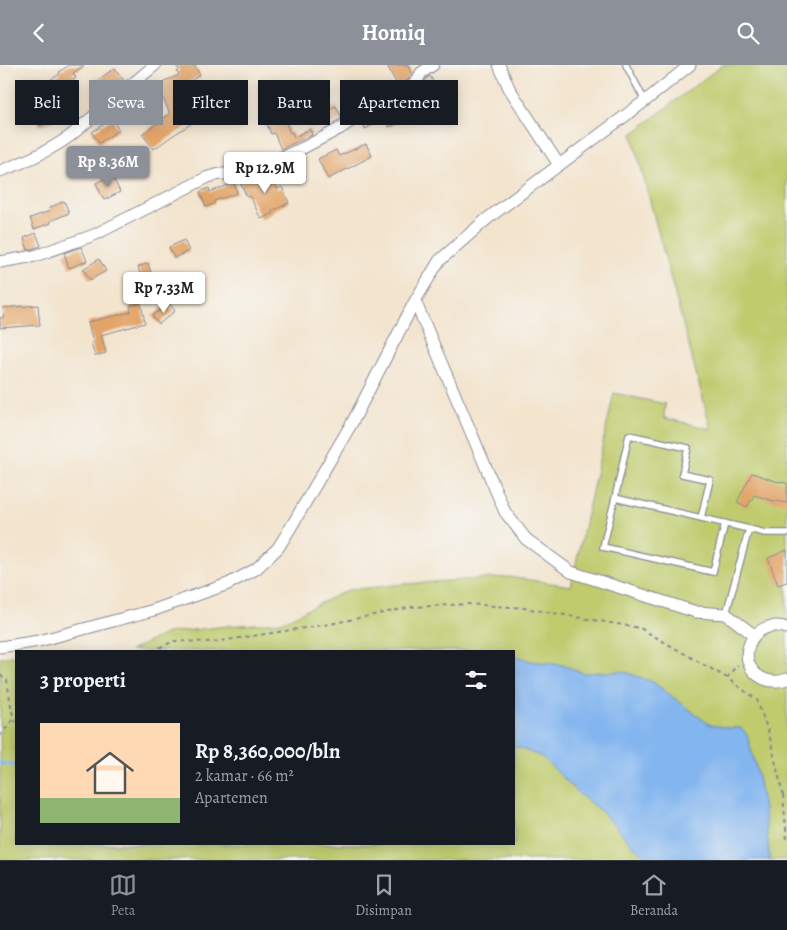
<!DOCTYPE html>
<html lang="id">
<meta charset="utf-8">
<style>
:root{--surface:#171b24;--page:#242831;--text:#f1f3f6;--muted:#9ea1a6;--line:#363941;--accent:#8c9099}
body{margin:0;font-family:Alegreya,serif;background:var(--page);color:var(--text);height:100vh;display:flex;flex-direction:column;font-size:19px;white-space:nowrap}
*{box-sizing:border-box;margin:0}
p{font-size:16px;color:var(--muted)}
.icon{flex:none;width:28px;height:28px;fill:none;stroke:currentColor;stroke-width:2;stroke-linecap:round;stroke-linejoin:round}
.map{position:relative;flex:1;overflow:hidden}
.details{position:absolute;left:15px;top:585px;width:500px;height:195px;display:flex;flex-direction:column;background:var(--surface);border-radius:0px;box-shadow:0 2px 12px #0003}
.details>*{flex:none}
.banner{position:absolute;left:15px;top:15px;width:500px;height:45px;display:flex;gap:10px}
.price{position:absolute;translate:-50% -42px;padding:0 11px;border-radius:5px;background:#fff;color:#222;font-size:16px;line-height:32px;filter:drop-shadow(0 1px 2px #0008)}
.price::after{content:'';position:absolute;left:50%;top:30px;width:15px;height:11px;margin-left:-8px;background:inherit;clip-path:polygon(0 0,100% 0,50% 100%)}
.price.current{background:var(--accent);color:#fff}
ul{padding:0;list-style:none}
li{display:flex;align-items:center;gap:15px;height:125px;padding:0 25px}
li+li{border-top:1px solid var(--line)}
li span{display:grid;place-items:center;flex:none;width:140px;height:100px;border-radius:0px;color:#555}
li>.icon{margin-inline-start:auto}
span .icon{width:60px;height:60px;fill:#fffc;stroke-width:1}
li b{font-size:21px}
h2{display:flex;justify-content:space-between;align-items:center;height:60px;padding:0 25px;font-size:21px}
.tag{padding:0 18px;border-radius:0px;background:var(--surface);box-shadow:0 2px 12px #0003;font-size:18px;line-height:45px}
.tag.current{background:var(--accent);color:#fff}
header{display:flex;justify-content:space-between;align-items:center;height:65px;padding:0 25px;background:var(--accent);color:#fff;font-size:22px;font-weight:700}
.tab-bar{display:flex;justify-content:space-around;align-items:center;height:70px;border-top:1px solid var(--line);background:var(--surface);font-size:14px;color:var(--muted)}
.tab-bar a{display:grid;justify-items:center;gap:2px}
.tab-bar .current{color:var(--accent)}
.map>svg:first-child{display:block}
</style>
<header><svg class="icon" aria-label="back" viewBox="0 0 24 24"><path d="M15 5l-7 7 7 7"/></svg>Homiq<svg class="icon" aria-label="search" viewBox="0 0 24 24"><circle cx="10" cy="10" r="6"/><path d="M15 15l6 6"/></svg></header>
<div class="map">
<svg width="787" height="795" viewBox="0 0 787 795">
<rect width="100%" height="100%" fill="#f6f6f2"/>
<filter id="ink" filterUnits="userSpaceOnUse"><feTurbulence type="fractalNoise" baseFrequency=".02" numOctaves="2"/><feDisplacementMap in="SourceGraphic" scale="10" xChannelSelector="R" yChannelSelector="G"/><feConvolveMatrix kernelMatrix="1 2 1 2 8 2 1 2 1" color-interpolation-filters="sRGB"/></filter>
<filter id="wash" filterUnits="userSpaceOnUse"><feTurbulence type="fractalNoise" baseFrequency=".0096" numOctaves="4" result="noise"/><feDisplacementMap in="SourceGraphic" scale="20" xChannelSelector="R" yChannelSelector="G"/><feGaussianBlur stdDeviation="1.12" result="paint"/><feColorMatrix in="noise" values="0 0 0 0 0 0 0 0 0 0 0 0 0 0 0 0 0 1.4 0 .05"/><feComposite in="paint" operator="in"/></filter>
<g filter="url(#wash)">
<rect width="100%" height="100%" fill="#f3e4ce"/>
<!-- green -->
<path fill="#bfcb6d" stroke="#6d7d66" d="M 722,0 L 787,0 L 787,795 L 0,795 L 0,593 L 10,591 L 16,592 L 16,779 L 514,779 L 514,586 L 130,586 L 167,568 L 227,561 L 281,557 L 348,525 L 404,519 L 509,512 L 571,521 L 614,328 L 665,339 L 664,353 L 711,364 L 632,69 Z"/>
<!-- water -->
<path fill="#83b5ef" stroke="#4f72a6" d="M 514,590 L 531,596 L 563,600 L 583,608 L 622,606 L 653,617 L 710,660 L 730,663 L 741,663 L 747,670 L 757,706 L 764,744 L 770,795 L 649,795 L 633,781 L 603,748 L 579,729 L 542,692 L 514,681 Z"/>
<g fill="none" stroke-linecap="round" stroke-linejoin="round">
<!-- stream -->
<path stroke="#83b5ef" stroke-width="4" d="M 0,698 L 16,700"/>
</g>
<g id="blocks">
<!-- building -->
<path fill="#e3a467" d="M 69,0 L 85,0 L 73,8 L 76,13 L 57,27 L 50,15 L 60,9 L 59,7 Z
M 176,0 L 194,0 L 200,10 L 181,22 L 185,32 L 183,33 L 197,55 L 172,71 L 154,84 L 142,69 L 170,49 L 157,19 L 179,10 L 177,7 L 179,5 Z
M 387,0 L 408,0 L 412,9 L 408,15 L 397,20 Z
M 115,3 L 124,16 L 104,30 L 95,17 Z
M 430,11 L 437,23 L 424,29 L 426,33 L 416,38 L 418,43 L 404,50 L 406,54 L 389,62 L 385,54 L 365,64 L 363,58 L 385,44 L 416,28 L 422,21 L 427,13 Z
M 336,41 L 342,53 L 330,60 L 324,47 Z
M 54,43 L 58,54 L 40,61 L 35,50 Z
M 284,52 L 290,68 L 292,67 L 294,72 L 310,64 L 312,70 L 281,84 L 274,68 L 271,69 L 267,59 Z
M 112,54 L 119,65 L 99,78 L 92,67 Z
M 366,79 L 372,91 L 328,114 L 318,94 L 336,85 L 339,91 Z
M 269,106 L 277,124 L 282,122 L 289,138 L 272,146 L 273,148 L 261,154 L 250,131 L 247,132 L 240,117 L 249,115 Z
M 112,110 L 120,127 L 104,135 L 96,118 Z
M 234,118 L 237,128 L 214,136 L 215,138 L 206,142 L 200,127 L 209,123 L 210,127 Z
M 64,136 L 69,148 L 50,156 L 51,158 L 34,164 L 30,153 L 50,146 L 49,143 Z
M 36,168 L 41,181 L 28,185 L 24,173 Z
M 184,175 L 189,186 L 174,193 L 169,182 Z
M 81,182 L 87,196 L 69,203 L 64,188 Z
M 99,194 L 106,206 L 90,215 L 83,204 Z
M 148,198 L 155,221 L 145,224 L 138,202 Z
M 141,238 L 145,258 L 101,270 L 106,288 L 95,291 L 91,278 L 93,277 L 88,257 L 131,247 L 130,241 Z
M 169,238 L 175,246 L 159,259 L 152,251 Z
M 38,240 L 40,260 L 0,263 L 0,253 L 4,252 L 3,243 Z
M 752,408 L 775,416 L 787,418 L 787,438 L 770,435 L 754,430 L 747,442 L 737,437 Z
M 787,485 L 787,517 L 778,520 L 768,493 Z"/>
</g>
</g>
<g filter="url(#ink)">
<use href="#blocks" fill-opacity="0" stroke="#878a96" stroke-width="1"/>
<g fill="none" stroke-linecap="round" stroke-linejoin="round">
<defs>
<path id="service" d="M 626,0 L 645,36
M 615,433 L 603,482 L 713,507 L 725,458
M 701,453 L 710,415 L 682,409 L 688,383 L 629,370 L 615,433 L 749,464
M 726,549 L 749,464 L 765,468 L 787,468"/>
<path id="minor" d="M 499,0 L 509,23 L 559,100
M 690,0 L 645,36 L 488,153 L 439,196 L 415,236 L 505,447 L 526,474 L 571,507 L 696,547 L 726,549 L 754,570
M 0,106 C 25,97 48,87 70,71 L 155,0
M 0,197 L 35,191 L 94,170 L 208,112 L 220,109 L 233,109 L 246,108 L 303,83 L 339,64 L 381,37 L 412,21 L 417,16 L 421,8 L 433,0
M 787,563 C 751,551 731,599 764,614 C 771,617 779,617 787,614
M 0,582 L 39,576 L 154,545 L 228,519 L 256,504 L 278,483 L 291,462 L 353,356 L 415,236"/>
</defs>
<!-- service casing -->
<use href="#service" stroke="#878a96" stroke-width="8"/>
<!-- minor casing -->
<use href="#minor" stroke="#878a96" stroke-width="13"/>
<!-- path -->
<path stroke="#878a96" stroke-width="2" stroke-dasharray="4 4" stroke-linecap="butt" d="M 152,586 L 174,576 L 214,577 L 330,559 L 412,542 L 468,539 L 524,543 L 640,563 L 727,613 L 757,635 L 769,669 L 783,730 L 787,729
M 0,610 L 7,615 L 12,647 L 16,658
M 727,613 L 736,601 L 738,600
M 0,671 L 14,653
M 783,730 L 787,775"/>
<!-- service -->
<use href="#service" stroke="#fff" stroke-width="5.5"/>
<!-- minor -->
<use href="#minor" stroke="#fff" stroke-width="11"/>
</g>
</g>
</svg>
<b class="price current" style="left:108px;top:123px">Rp 8.36M</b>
<b class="price" style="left:265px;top:129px">Rp 12.9M</b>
<b class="price" style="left:164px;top:249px">Rp 7.33M</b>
<div class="banner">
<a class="tag">Beli</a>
<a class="tag current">Sewa</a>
<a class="tag">Filter</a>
<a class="tag">Baru</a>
<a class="tag">Apartemen</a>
</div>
<section class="details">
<h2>3 properti<svg class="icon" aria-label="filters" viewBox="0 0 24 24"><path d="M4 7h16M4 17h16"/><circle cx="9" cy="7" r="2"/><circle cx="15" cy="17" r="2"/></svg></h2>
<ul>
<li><span style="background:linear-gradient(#ffd9b3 75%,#8fb573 0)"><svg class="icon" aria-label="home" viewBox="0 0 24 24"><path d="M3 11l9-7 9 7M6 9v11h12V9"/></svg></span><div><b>Rp 8,360,000/bln</b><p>2 kamar · 66 m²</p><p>Apartemen</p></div></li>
</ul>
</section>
</div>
<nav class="tab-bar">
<a class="current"><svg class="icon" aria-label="map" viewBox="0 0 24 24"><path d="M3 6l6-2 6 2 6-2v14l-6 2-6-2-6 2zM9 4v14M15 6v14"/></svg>Peta</a>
<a><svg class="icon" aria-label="saved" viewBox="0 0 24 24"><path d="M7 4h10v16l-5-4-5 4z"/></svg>Disimpan</a>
<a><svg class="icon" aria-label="home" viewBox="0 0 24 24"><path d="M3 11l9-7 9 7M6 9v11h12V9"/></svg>Beranda</a>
</nav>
